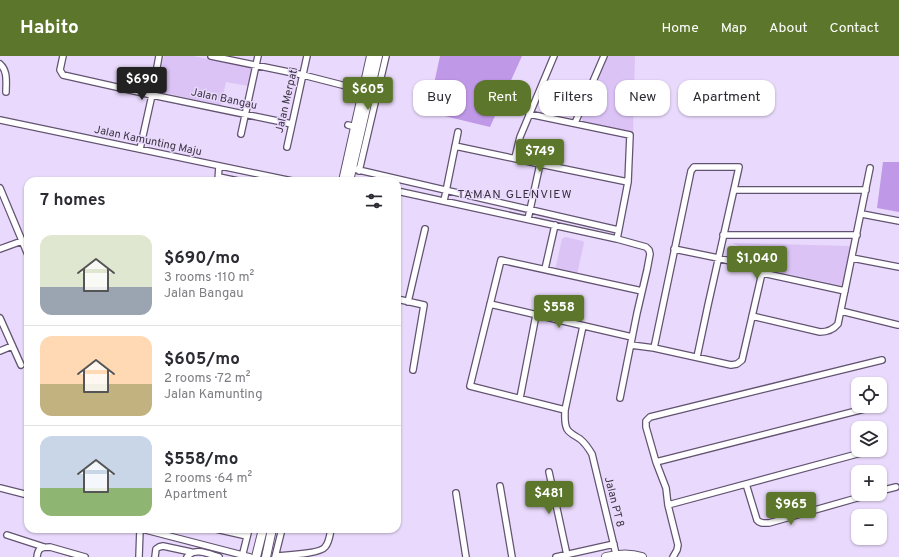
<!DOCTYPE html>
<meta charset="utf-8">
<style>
:root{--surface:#fff;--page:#f7f7f7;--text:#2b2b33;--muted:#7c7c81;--line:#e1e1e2;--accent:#5c772b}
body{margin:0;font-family:Overpass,sans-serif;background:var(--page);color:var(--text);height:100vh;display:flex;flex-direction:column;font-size:15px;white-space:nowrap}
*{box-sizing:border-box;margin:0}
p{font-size:13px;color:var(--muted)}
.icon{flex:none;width:22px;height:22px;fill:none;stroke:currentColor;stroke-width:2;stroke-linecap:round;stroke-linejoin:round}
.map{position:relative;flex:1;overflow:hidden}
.panel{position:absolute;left:24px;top:121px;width:377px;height:356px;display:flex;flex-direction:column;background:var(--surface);border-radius:12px;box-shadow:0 1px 3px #0004}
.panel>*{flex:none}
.top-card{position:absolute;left:413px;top:24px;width:380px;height:36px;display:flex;gap:8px}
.tools{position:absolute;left:851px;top:321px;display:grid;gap:8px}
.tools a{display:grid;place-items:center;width:36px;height:36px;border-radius:8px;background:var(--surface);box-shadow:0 1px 3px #0004;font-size:20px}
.price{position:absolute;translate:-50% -34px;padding:0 9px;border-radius:4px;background:var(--accent);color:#fff;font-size:13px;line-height:26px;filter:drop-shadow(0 1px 2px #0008)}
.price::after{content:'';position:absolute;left:50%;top:24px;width:12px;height:9px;margin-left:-6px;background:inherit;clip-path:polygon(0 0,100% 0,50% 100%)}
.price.active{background:#222;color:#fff}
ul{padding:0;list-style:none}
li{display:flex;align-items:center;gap:12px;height:100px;padding:0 16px}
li+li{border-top:1px solid var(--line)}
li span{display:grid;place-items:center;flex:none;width:112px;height:80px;border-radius:12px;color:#555}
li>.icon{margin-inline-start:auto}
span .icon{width:48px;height:48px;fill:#fffc;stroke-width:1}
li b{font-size:17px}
h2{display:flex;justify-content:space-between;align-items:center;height:48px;padding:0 16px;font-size:17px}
.pill{padding:0 14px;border-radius:12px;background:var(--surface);box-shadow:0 1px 3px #0004;font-size:14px;line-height:36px}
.pill.active{background:var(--accent);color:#fff}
header{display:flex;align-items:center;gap:24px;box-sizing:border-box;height:56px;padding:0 20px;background:var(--accent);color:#fff}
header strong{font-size:19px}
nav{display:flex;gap:22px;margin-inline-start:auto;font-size:14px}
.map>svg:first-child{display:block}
</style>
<header>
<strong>Habito</strong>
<nav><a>Home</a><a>Map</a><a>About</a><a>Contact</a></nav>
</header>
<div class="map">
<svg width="899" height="501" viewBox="0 0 899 501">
<rect width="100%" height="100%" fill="#e9d9fc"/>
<!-- green -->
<path fill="#dbc3f6" d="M 164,0 L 193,0 L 252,12 L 248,30 L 226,26 L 221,49 L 156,35 Z
M 606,0 L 635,0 L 633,79 L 584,68 L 581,60 Z
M 565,181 L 583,185 L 584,187 L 577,218 L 555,214 L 562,183 Z
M 732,187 L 851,190 L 843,230 L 765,213 L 757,208 L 758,196 L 741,191 Z"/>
<!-- forest -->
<path fill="#c098e8" d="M 440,0 L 522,0 L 490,71 L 428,56 Z
M 883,106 L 899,106 L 899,156 L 877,152 Z"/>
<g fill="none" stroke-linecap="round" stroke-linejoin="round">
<defs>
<path id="street" d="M 63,0 L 60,14 L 63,19 L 152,39 L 292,68
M 211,0 L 303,19 L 342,29 L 363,32
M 0,8 C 8,15 6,26 6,36
M 529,58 L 630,79 L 628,126 L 617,183
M 0,64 L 292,125
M 575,67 L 604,0
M 348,69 L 355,71
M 241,78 L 258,0
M 455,90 L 540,108 L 628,126
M 287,91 L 307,0
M 140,93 L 152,39 L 159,0
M 515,102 L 520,81 L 554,0
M 350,112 L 618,174
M 359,115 L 386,0
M 219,121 L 238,125
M 218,125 L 219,110
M 0,132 L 28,199
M 735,134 L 866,134
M 397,135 L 617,183 L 646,191 L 649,194 L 650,198 L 647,214 L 637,257 L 620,342
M 444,145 L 458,76
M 862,158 L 899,165
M 528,163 L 540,108
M 723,179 L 857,179
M 0,193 L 22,185
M 674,193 L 718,202 L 758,212 L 762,217 L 845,235
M 852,202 L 899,211
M 545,213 L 555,169
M 397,243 L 424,249 L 413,314
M 408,246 L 425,173
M 490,248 L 593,272 L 632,281
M 841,255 L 898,269
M 752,260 L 820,276 C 828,276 833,274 838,268 L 870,112
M 0,262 L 21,309
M 583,270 L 565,354 L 470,330 L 501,204 L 642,235
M 631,289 L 654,292 L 731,309 L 737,308 L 742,304 L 762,217
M 654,292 L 691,115 L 694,111 L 739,111 L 708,249 L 697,301
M 0,295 L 12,290
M 520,342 L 536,259
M 565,354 C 565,360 564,367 567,373 C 570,378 576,380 580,383 C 585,387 589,393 592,398 L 616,498
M 880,392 L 882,391
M 656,406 L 876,350
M 549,416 L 567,499
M 746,428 L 757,464 C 760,468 764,467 769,467 L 871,438
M 500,430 L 512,501
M 0,432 L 28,439
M 880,435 L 896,431
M 456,437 L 466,501
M 668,449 L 872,394
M 142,473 L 250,501
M 216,473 L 247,480
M 7,479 L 44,491
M 276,500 C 285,499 320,498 325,491 C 329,487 330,479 331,473
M 37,501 C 38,492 41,491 50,491 L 85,501
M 139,501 L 140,473
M 155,501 L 156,493 L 159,491 L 163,490 L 191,496
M 187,501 C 194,491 209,498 219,501
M 242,501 L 249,473
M 275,501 L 282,473
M 556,501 L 614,488
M 673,501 L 677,494 L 678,489 L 668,449 L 666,432 L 656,406 L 646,371 L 646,365 L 650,361 L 882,304"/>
<path id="secondary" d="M 343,125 L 371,0
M 349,125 L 378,0
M 256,501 L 263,473
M 266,501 L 272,473
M 606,501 C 618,498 629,497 642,501"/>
</defs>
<!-- street casing -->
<use href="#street" stroke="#625371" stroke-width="8"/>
<!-- secondary casing -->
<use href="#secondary" stroke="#625371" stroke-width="10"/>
<!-- street -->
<use href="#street" stroke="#fff" stroke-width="5.5"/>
<!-- secondary -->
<use href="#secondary" stroke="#fff" stroke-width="8"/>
</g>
<g text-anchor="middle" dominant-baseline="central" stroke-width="3" stroke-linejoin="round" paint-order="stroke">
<!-- street labels -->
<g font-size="11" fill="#38323f" stroke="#e9d9fc">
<text transform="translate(224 43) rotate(12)">Jalan Bangau</text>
<text transform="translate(287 44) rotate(-77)">Jalan Merpati</text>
<text transform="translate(148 85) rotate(12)">Jalan Kamunting Maju</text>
<text transform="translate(614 446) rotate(76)">Jalan PT 8</text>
</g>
<!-- neighbourhood labels -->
<g font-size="12" letter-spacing="1" fill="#38323f" stroke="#e9d9fc">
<text x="515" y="139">TAMAN GLENVIEW</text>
</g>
</g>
</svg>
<div class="tools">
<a><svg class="icon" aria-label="locate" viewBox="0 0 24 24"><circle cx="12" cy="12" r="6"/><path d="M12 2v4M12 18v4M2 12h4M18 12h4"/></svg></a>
<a><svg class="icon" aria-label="layers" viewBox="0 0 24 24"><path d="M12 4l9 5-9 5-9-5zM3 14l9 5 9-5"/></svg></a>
<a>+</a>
<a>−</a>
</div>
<b class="price active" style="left:142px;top:45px">$690</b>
<b class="price" style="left:368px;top:55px">$605</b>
<b class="price" style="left:540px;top:117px">$749</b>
<b class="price" style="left:757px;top:224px">$1,040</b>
<b class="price" style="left:559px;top:273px">$558</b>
<b class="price" style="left:549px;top:459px">$481</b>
<b class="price" style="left:791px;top:470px">$965</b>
<div class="top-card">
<a class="pill">Buy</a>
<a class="pill active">Rent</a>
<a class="pill">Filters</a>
<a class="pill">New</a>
<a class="pill">Apartment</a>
</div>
<section class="panel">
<h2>7 homes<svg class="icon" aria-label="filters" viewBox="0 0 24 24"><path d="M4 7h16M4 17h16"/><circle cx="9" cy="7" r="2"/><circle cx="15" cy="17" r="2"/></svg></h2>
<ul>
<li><span style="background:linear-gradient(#dfe7d0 65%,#9aa5b1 0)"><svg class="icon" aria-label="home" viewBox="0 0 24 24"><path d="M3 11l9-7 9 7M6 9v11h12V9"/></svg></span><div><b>$690/mo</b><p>3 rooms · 110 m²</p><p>Jalan Bangau</p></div></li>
<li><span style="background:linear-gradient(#ffd9b3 60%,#c2b280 0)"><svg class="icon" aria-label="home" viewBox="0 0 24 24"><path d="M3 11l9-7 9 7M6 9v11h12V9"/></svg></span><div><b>$605/mo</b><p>2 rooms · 72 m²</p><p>Jalan Kamunting</p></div></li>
<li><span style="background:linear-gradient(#c9d6e8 65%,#8fb573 0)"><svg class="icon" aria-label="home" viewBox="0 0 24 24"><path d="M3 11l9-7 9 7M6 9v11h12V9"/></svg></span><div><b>$558/mo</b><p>2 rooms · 64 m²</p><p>Apartment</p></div></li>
</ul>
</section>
</div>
